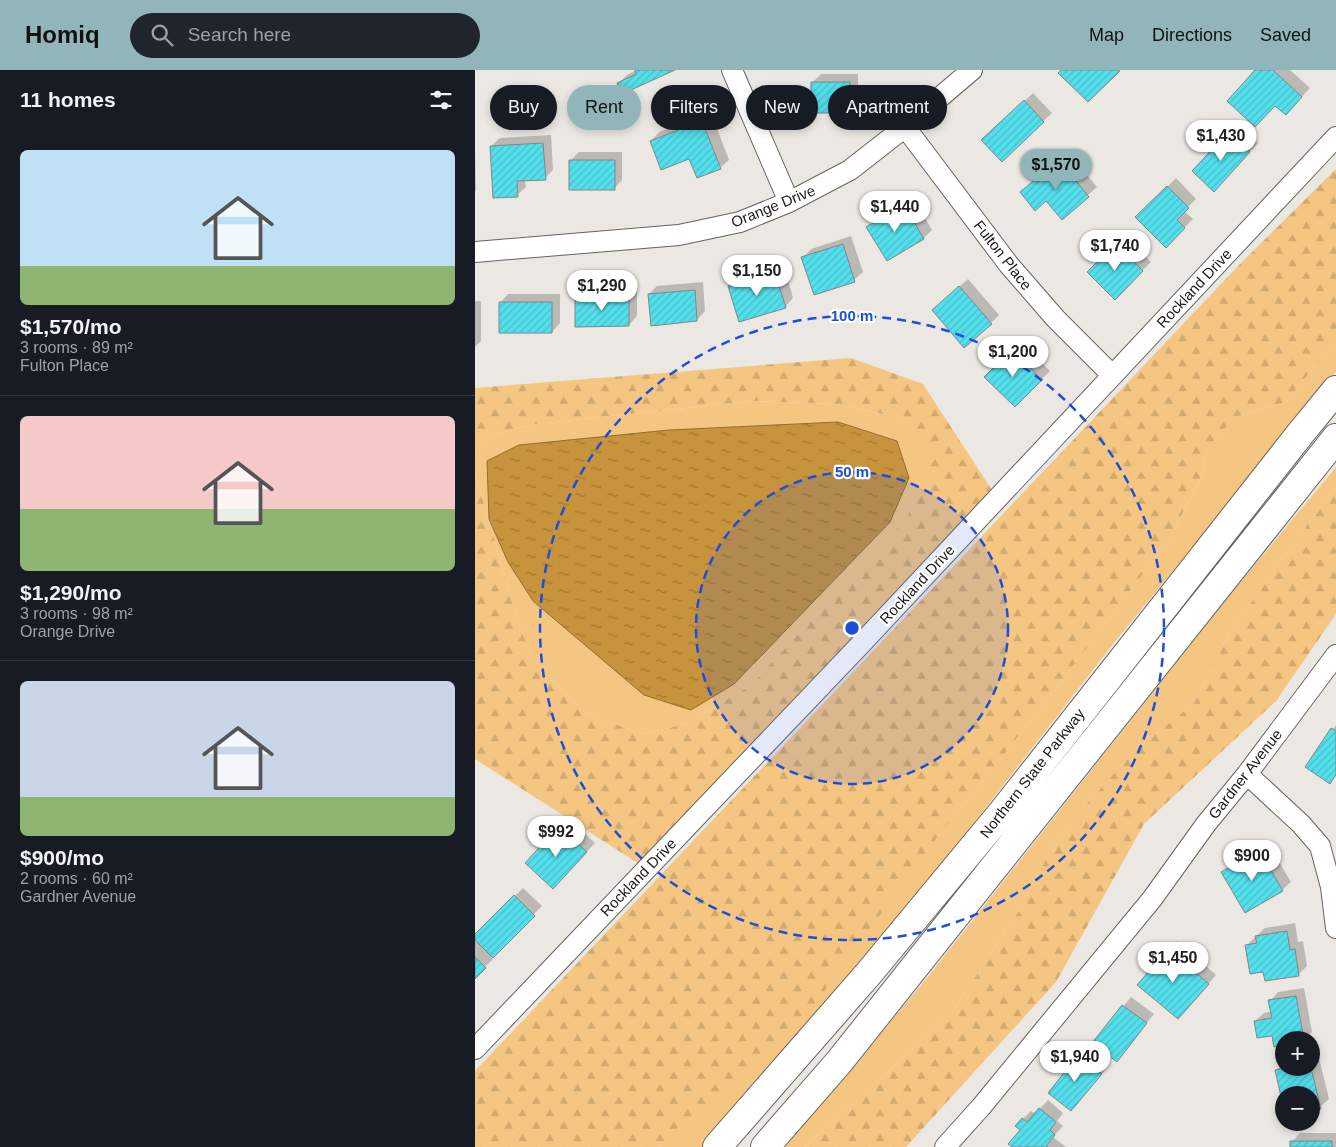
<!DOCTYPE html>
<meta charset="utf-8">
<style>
:root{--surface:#171b24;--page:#20242c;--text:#f1f3f6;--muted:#9ea1a6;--line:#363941;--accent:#91b5b9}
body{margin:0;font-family:Helvetica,sans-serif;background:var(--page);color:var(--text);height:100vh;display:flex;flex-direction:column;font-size:19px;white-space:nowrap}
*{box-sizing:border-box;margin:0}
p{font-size:16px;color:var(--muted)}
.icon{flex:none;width:28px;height:28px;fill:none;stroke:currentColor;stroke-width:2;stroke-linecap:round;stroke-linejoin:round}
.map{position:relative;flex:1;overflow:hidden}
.drawer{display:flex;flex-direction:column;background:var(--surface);width:475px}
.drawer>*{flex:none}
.guide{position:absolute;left:15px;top:15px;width:475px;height:45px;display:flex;gap:10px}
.tools{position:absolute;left:800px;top:961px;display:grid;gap:10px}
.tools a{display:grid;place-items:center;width:45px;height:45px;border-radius:50%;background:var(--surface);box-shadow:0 2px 8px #0003;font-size:25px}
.price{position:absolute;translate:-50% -42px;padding:0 11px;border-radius:18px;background:#fff;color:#222;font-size:16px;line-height:32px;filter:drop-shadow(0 1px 2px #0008)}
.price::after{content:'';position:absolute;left:50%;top:30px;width:15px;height:11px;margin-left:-8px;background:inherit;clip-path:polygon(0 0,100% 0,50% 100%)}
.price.selected{background:var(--accent);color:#111}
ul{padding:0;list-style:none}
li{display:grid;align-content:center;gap:10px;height:265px;padding:0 20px}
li+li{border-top:1px solid var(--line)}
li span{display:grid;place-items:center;height:155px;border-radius:8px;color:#555}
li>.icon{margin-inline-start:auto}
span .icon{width:90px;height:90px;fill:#fffc;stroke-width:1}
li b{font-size:21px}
h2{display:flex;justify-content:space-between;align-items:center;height:60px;padding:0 20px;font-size:21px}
.tag{padding:0 18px;border-radius:22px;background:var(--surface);box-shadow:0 2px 8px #0003;font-size:18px;line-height:45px}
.tag.selected{background:var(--accent);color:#111}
header{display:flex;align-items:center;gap:30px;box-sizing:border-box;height:70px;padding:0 25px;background:var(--accent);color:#111}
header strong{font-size:24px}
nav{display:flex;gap:28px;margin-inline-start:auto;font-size:18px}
.search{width:350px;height:45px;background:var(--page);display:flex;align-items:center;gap:12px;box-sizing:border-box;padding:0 18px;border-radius:28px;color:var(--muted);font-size:19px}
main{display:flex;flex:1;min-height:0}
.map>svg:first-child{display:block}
</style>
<header>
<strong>Homiq</strong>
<div class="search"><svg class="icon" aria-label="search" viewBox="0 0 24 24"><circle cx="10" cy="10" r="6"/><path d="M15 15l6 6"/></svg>Search here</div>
<nav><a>Map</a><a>Directions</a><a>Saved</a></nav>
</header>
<main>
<section class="drawer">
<h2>11 homes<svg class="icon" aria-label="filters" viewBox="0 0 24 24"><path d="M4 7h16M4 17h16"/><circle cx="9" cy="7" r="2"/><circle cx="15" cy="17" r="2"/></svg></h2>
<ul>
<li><span style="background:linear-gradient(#bfe0f5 75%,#8fb573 0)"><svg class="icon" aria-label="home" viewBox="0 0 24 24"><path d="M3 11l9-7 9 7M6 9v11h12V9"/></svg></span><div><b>$1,570/mo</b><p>3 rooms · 89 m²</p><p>Fulton Place</p></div></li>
<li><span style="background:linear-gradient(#f6c9c9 60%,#8fb573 0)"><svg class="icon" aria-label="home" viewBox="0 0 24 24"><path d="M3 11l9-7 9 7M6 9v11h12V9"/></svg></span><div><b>$1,290/mo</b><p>3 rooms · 98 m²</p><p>Orange Drive</p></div></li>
<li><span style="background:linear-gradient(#c9d6e8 75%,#8fb573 0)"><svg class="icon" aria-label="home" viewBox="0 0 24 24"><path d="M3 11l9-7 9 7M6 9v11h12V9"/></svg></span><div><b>$900/mo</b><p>2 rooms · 60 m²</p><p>Gardner Avenue</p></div></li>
</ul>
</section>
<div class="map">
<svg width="861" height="1077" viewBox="0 0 861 1077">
<defs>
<pattern id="forest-firs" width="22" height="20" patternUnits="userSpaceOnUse" patternTransform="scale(1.25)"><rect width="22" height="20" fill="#f4c682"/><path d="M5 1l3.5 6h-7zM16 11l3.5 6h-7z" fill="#d1aa70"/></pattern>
<pattern id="water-ripples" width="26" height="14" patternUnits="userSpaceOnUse" patternTransform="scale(1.25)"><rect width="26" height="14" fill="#c7933d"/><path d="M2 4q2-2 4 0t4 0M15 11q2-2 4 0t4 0" fill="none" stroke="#a17732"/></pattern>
<pattern id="building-hatch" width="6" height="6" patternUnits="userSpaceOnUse" patternTransform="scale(1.25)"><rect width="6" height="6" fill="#53dfeb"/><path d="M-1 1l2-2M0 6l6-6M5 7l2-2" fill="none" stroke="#48bfc9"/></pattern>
</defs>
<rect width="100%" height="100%" fill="#ebe8e3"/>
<!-- grass -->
<path fill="#f4c682" d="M 861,270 L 861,302 L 638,574 L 411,866 L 313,985 L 227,1077 L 184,1077 L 461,769 L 573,629 L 693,471 L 725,410 L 734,376 L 760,347 L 811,332 Z
M 276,331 L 361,334 L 431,349 L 452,376 L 451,405 L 432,447 L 275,616 L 210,654 L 169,664 L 111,644 L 57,588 L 43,552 L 0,402 L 0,381 L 10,367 L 61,354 Z
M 861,397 L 861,415 L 757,559 L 719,633 L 655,685 L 581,769 L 546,838 L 475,945 L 330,1077 L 310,1077 L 452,908 L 754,526 Z"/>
<!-- forest -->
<path fill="url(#forest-firs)" d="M 861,99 L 861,270 L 811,332 L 760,347 L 734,376 L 725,410 L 693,471 L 573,629 L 461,769 L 320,961 L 198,1062 L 184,1077 L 0,1077 L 0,1001 L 763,196 Z
M 376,288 L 448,314 L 522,428 L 172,799 L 0,689 L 0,402 L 43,552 L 57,588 L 111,644 L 169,664 L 210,654 L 275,616 L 432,447 L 451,405 L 451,376 L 431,349 L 361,334 L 276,331 L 61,354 L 10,367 L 0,381 L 0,318 Z
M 861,415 L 861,544 L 801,631 L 669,754 L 581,912 L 431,1077 L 330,1077 L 475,945 L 546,838 L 581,769 L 655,685 L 719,633 L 757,559 Z"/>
<!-- water -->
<path fill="url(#water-ripples)" stroke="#936e32" d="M 363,352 L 422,371 L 434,408 L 415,452 L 259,614 L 216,640 L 169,625 L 58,531 L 33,492 L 14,449 L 12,391 L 44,375 L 194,360 Z"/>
<!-- shadow -->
<path fill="#0003" fill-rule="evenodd" d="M 198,0 L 144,13 L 152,5 L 161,0 Z
M 782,0 L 815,0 L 835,18 L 819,35 Z
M 346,4 L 383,4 L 383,34 L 374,42 L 338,12 Z
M 558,23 L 577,43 L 527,90 L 516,62 Z
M 236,43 L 254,90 L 245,98 L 176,71 L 184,62 Z
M 762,54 L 783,73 L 747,111 L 719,101 Z
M 76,65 L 78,100 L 70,108 L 50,110 L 51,117 L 42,125 L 16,76 L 25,68 Z
M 0,80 L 1,120 L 0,122 Z
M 104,82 L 147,82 L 147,110 L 139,119 L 96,90 Z
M 593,82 L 622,117 L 587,148 L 571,129 L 546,122 Z
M 701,108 L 721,129 L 709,141 L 718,149 L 691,176 L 662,147 Z
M 437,127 L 457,160 L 449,168 L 412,190 L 393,157 L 401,149 Z
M 376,166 L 388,202 L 379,210 L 328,188 L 336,179 Z
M 650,166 L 676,192 L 640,228 L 614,202 Z
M 309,195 L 318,228 L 310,237 L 255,217 L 263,208 ZM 306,200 L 307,202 L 263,215 L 263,212 Z
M 493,209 L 524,245 L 516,253 L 467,232 Z
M 228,212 L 230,241 L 222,250 L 174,224 L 182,216 Z
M 162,219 L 162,246 L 154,255 L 101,228 L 109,220 Z
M 33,224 L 85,224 L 85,253 L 77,262 L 25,233 Z
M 0,231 L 6,231 L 6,271 L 0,277 Z
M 546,272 L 575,301 L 540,336 L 511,307 Z
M 861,655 L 861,706 L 855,712 L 832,697 Z
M 93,748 L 120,773 L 86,809 L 85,757 Z
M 793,773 L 816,812 L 807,820 L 748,803 L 756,794 Z
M 48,818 L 67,836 L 16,887 L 18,889 L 0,907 L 0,865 Z
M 820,853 L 823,872 L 828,871 L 832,896 L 823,905 L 789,901 L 771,876 L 790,858 Z
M 702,871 L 741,905 L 712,939 L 664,914 Z
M 829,918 L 837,962 L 829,970 L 809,970 L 798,964 L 780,951 L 789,943 L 797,941 L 795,931 L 803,922 Z
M 656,927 L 679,944 L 641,990 L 619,973 Z
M 612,978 L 634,995 L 596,1040 L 604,986 Z
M 843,984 L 854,1029 L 845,1037 L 836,1025 L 809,1025 L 808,1029 L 801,1000 L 809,993 L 809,998 L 836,998 L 836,986 Z
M 573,1030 L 588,1043 L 582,1051 L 588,1056 L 578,1067 L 591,1077 L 539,1077 L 547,1060 L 548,1049 L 556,1041 L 560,1044 Z
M 825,1063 L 861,1063 L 861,1077 L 817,1077 L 817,1072 Z"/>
<!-- building -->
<path fill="url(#building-hatch)" stroke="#808686" d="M 160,0 L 200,0 L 147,24 L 142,13 L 161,4 Z
M 586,0 L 643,0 L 645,1 L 613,32 L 583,3 Z
M 780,0 L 798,0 L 827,27 L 811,45 L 800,36 L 780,57 L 752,31 Z
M 336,12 L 375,12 L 375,43 L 336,43 Z
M 549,30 L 569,52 L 527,92 L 506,70 Z
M 227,51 L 246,99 L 222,108 L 214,89 L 186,100 L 175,71 Z
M 753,62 L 775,82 L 739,122 L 717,101 Z
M 68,73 L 71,110 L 42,111 L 43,127 L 18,128 L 15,76 Z
M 94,90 L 140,90 L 140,120 L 94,120 Z
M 584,90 L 614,127 L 587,150 L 571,131 L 560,141 L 545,122 Z
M 692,116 L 714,138 L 702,150 L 710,158 L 691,178 L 660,147 Z
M 429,135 L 449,169 L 412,191 L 391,157 Z
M 641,173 L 668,201 L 640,230 L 612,202 Z
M 368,174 L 380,212 L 339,225 L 326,187 Z
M 300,203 L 311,238 L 264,252 L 253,216 Z
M 484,216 L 517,254 L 489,278 L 457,240 Z
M 220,220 L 222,251 L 176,256 L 173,224 Z
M 154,227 L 154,256 L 100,257 L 100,228 Z
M 24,232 L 77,232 L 77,263 L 24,263 Z
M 537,279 L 567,310 L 540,337 L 509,307 Z
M 856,658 L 861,661 L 861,704 L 855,714 L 830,697 Z
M 84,756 L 112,782 L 78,819 L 50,793 Z
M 784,780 L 808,821 L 770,843 L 746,802 Z
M 39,825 L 60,846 L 18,888 L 0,870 L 0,864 Z
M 812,861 L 815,880 L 820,879 L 824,906 L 790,911 L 788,902 L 775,904 L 770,875 L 782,873 L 780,866 Z
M 693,879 L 734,914 L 703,949 L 662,915 Z
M 0,887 L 11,898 L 0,909 Z
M 821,926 L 829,970 L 809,970 L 809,975 L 799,977 L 797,966 L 782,968 L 779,951 L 797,948 L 793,930 Z
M 647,935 L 672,953 L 642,992 L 617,973 Z
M 603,985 L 627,1004 L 596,1041 L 573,1023 Z
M 810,998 L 836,998 L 846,1039 L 836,1041 L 836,1025 L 809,1025 L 807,1031 L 800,1000 Z
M 564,1038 L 581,1052 L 575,1060 L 580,1065 L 571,1076 L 573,1077 L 537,1077 L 533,1074 L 545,1060 L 540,1056 L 547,1048 L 552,1052 Z
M 815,1071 L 857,1071 L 857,1077 L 815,1077 Z"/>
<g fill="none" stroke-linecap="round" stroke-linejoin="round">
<defs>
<path id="minor" d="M 257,0 L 314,132
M 430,57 L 534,195 L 581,249 L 637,305
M 0,182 L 204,165 L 265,152 L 314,132 L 375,100 L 430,57 L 497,0
M 772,704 L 826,754 L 845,776 L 856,817 L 861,858
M 0,979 L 385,575 L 861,67
M 470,1077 L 506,1037 L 677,829 L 731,754 L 772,704 L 861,585"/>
<path id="highway" d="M 242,1077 L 394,903 L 530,739 L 825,364 L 861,320
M 290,1077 L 364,992 L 861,368"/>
</defs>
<!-- minor casing -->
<use href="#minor" stroke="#66635f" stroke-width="22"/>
<!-- highway casing -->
<use href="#highway" stroke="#66635f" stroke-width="30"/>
<!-- minor -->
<use href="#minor" stroke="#fff" stroke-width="20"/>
<!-- highway -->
<use href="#highway" stroke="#fff" stroke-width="28"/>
</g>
<!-- distance rings -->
<circle cx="377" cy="558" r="156" fill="#1d4ed8" fill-opacity=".12"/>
<g fill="none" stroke="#1d4ed8" stroke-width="2.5" stroke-dasharray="9 6">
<circle cx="377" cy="558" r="156"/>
<circle cx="377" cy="558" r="312"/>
</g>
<g text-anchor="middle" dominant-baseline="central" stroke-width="4.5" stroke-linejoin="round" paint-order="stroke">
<!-- street labels -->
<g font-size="15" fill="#1a1917" stroke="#fff">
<text transform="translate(298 136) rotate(-22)">Orange Drive</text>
<text transform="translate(528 185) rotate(52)">Fulton Place</text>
<text transform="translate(719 218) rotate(-47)">Rockland Drive</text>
<text transform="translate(442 514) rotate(-47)">Rockland Drive</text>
<text transform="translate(557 703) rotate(-52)">Northern State Parkway</text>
<text transform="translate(770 704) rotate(-52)">Gardner Avenue</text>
<text transform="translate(163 807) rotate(-46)">Rockland Drive</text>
</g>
</g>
<circle cx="377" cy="558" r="8" fill="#1d4ed8" stroke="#fff" stroke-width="2.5"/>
<g font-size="15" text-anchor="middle" font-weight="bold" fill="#1d4ed8" stroke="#fff" stroke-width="4.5" stroke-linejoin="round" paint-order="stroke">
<text x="377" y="251">100 m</text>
<text x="377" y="407">50 m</text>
</g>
</svg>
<div class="tools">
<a>+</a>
<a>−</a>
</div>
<b class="price" style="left:746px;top:92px">$1,430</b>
<b class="price selected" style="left:581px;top:121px">$1,570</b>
<b class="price" style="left:420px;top:163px">$1,440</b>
<b class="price" style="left:640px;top:202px">$1,740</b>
<b class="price" style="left:282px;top:227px">$1,150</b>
<b class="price" style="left:127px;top:242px">$1,290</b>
<b class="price" style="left:538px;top:308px">$1,200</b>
<b class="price" style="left:81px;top:788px">$992</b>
<b class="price" style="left:777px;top:812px">$900</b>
<b class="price" style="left:698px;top:914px">$1,450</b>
<b class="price" style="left:600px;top:1013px">$1,940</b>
<div class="guide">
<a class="tag">Buy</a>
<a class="tag selected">Rent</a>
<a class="tag">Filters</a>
<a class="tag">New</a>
<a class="tag">Apartment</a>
</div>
</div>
</main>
